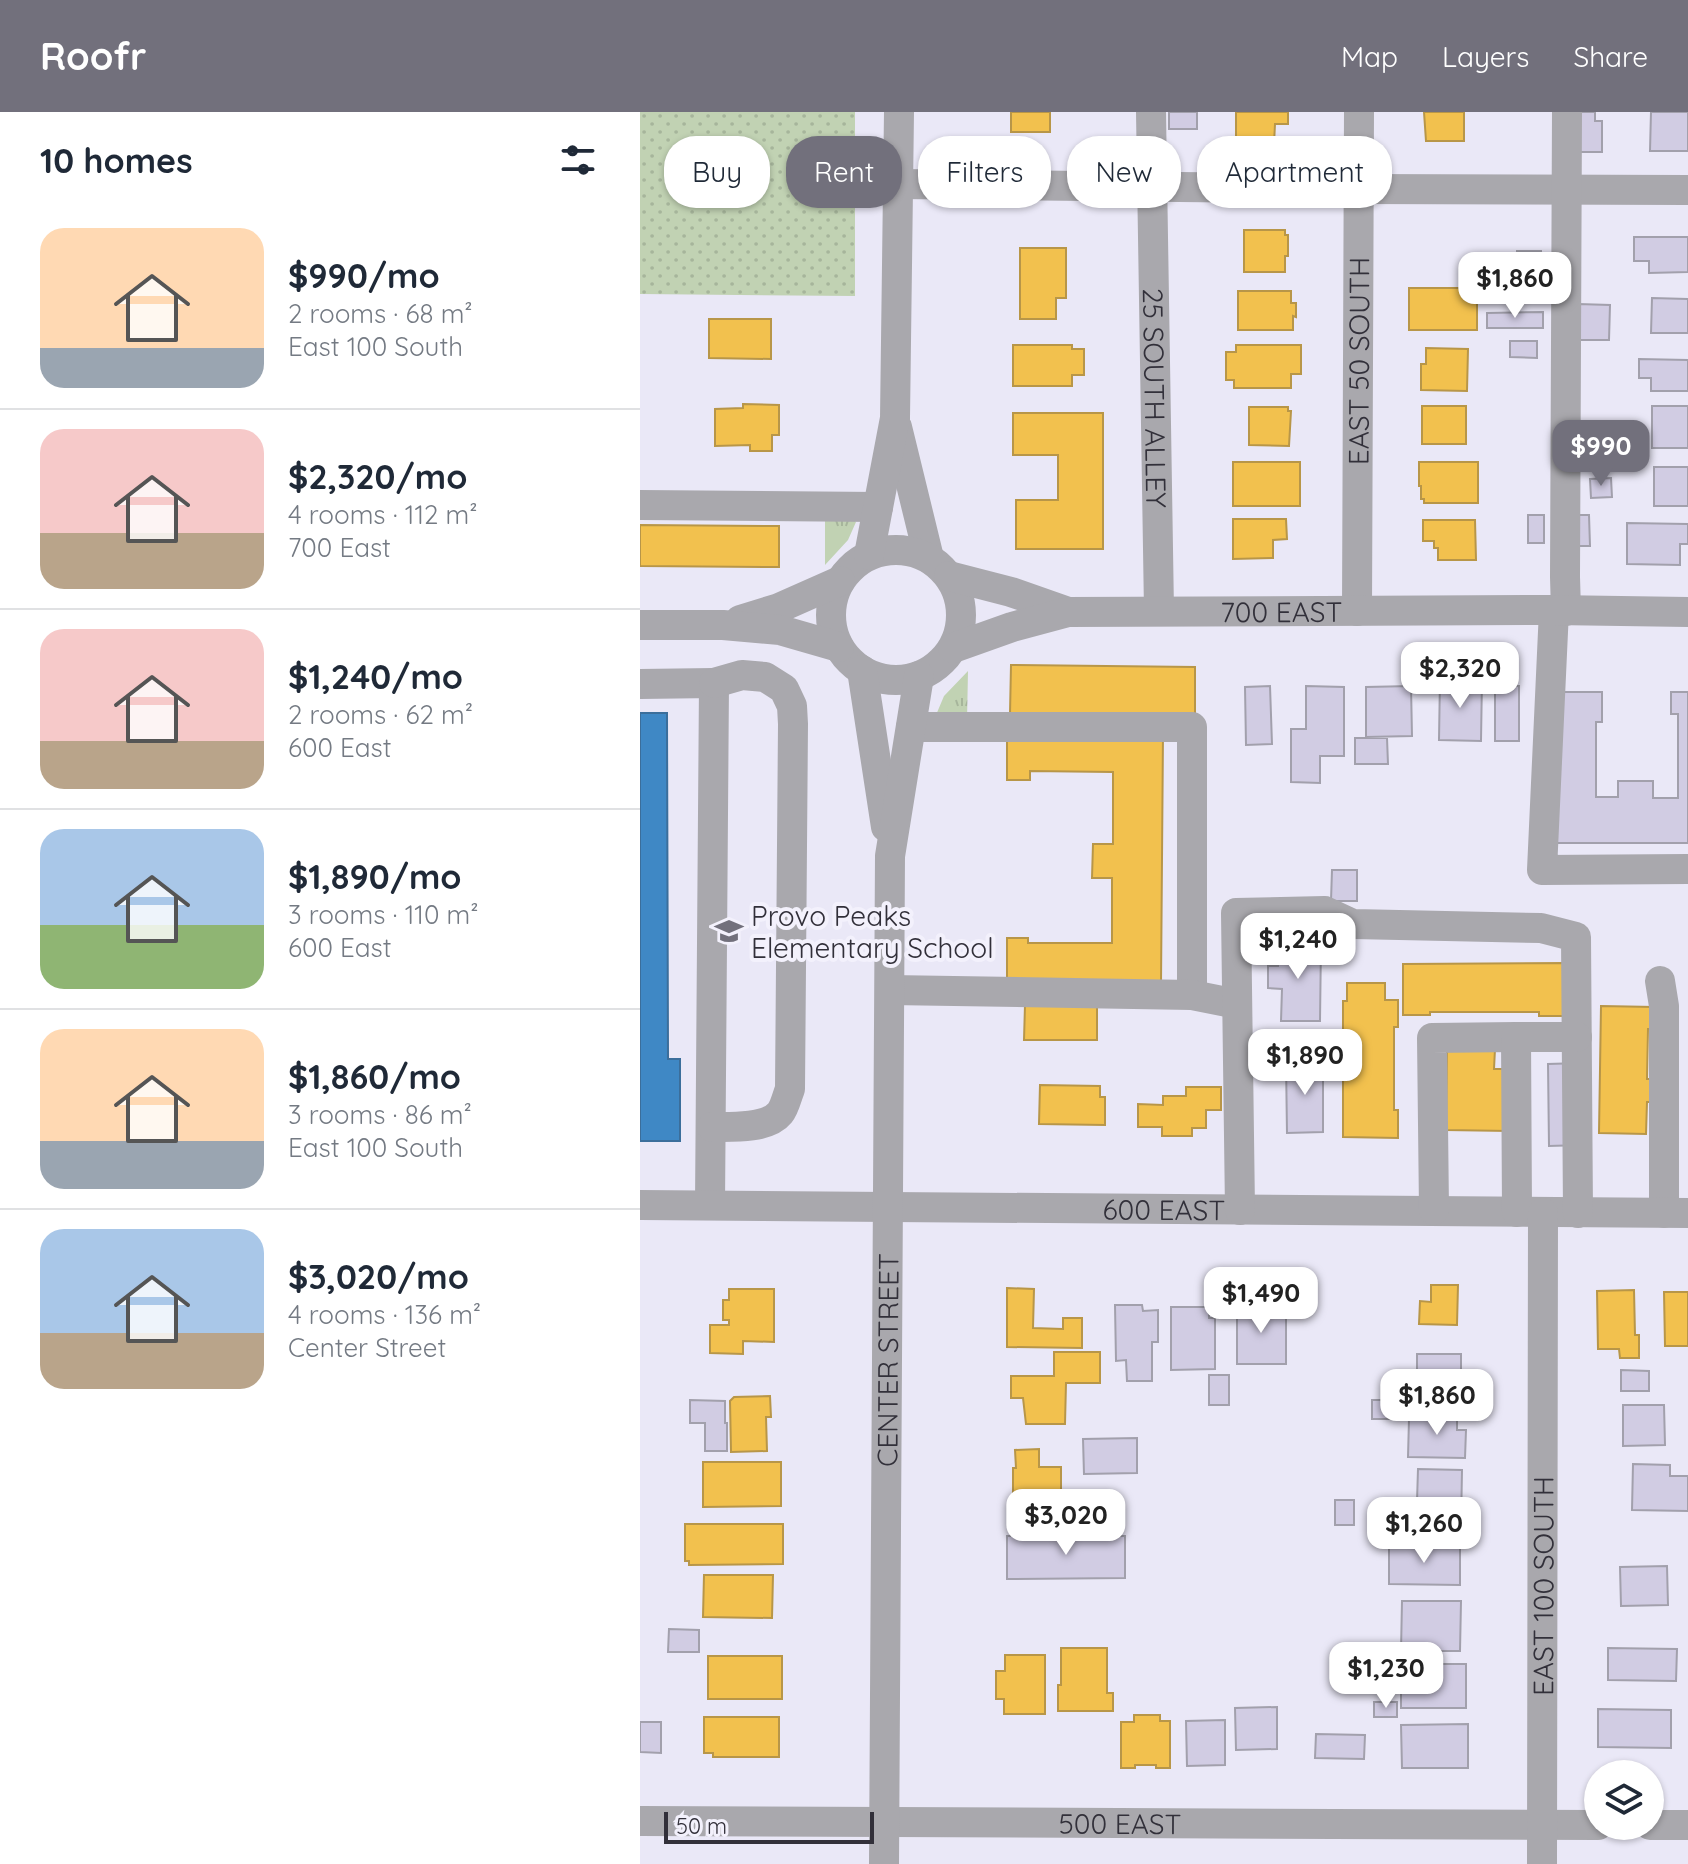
<!DOCTYPE html>
<meta charset="utf-8">
<style>
:root{--surface:#fff;--page:#f6f6f7;--text:#1f2937;--muted:#747a83;--line:#e0e1e3;--accent:#72707c}
body{margin:0;font-family:Quicksand,sans-serif;background:var(--page);color:var(--text);height:100vh;display:flex;flex-direction:column;font-size:30px;white-space:nowrap}
*{box-sizing:border-box;margin:0}
p{font-size:26px;color:var(--muted)}
.icon{flex:none;width:44px;height:44px;fill:none;stroke:currentColor;stroke-width:2;stroke-linecap:round;stroke-linejoin:round}
.map{position:relative;flex:1;overflow:hidden}
.panel{display:flex;flex-direction:column;background:var(--surface);width:640px}
.panel>*{flex:none}
.banner{position:absolute;left:24px;top:24px;width:760px;height:72px;display:flex;gap:16px}
.controls{position:absolute;left:944px;top:1648px;display:grid;gap:16px}
.controls a{display:grid;place-items:center;width:80px;height:80px;border-radius:50%;background:var(--surface);box-shadow:0 2px 6px #0004;font-size:40px}
.scale{position:absolute;left:24px;bottom:20px;width:210px;box-sizing:border-box;padding-left:8px;border:4px solid #32303a;border-top:0;font-size:22px;line-height:28px;white-space:nowrap;color:#32303a;-webkit-text-stroke:6px #f3f1fc;paint-order:stroke}
.price{position:absolute;translate:-50% -68px;padding:0 18px;border-radius:16px;background:#fff;color:#222;font-size:26px;line-height:52px;filter:drop-shadow(0 2px 4px #0008)}
.price::after{content:'';position:absolute;left:50%;top:48px;width:24px;height:18px;margin-left:-12px;background:inherit;clip-path:polygon(0 0,100% 0,50% 100%)}
.price.selected{background:var(--accent);color:#fff}
ul{padding:0;list-style:none}
li{display:flex;align-items:center;gap:24px;height:200px;padding:0 40px}
li+li{border-top:2px solid var(--line)}
li span{display:grid;place-items:center;flex:none;width:224px;height:160px;border-radius:24px;color:#555}
li>.icon{margin-inline-start:auto}
span .icon{width:96px;height:96px;fill:#fffc;stroke-width:1}
li b{font-size:34px}
h2{display:flex;justify-content:space-between;align-items:center;height:96px;padding:0 40px;font-size:34px}
.tag{padding:0 28px;border-radius:32px;background:var(--surface);box-shadow:0 2px 6px #0004;font-size:28px;line-height:72px}
.tag.selected{background:var(--accent);color:#fff}
header{display:flex;align-items:center;gap:48px;box-sizing:border-box;height:112px;padding:0 40px;background:var(--accent);color:#fff}
header strong{font-size:38px}
nav{display:flex;gap:44px;margin-inline-start:auto;font-size:28px}
main{display:flex;flex:1;min-height:0}
.map>svg:first-child{display:block}
</style>
<header>
<strong>Roofr</strong>
<nav><a>Map</a><a>Layers</a><a>Share</a></nav>
</header>
<main>
<section class="panel">
<h2>10 homes<svg class="icon" aria-label="filters" viewBox="0 0 24 24"><path d="M4 7h16M4 17h16"/><circle cx="9" cy="7" r="2"/><circle cx="15" cy="17" r="2"/></svg></h2>
<ul>
<li><span style="background:linear-gradient(#ffd9b3 75%,#9aa5b1 0)"><svg class="icon" aria-label="home" viewBox="0 0 24 24"><path d="M3 11l9-7 9 7M6 9v11h12V9"/></svg></span><div><b>$990/mo</b><p>2 rooms · 68 m²</p><p>East 100 South</p></div></li>
<li><span style="background:linear-gradient(#f6c9c9 65%,#b9a48a 0)"><svg class="icon" aria-label="home" viewBox="0 0 24 24"><path d="M3 11l9-7 9 7M6 9v11h12V9"/></svg></span><div><b>$2,320/mo</b><p>4 rooms · 112 m²</p><p>700 East</p></div></li>
<li><span style="background:linear-gradient(#f6c9c9 70%,#b9a48a 0)"><svg class="icon" aria-label="home" viewBox="0 0 24 24"><path d="M3 11l9-7 9 7M6 9v11h12V9"/></svg></span><div><b>$1,240/mo</b><p>2 rooms · 62 m²</p><p>600 East</p></div></li>
<li><span style="background:linear-gradient(#a9c7e8 60%,#8fb573 0)"><svg class="icon" aria-label="home" viewBox="0 0 24 24"><path d="M3 11l9-7 9 7M6 9v11h12V9"/></svg></span><div><b>$1,890/mo</b><p>3 rooms · 110 m²</p><p>600 East</p></div></li>
<li><span style="background:linear-gradient(#ffd9b3 70%,#9aa5b1 0)"><svg class="icon" aria-label="home" viewBox="0 0 24 24"><path d="M3 11l9-7 9 7M6 9v11h12V9"/></svg></span><div><b>$1,860/mo</b><p>3 rooms · 86 m²</p><p>East 100 South</p></div></li>
<li><span style="background:linear-gradient(#a9c7e8 65%,#b9a48a 0)"><svg class="icon" aria-label="home" viewBox="0 0 24 24"><path d="M3 11l9-7 9 7M6 9v11h12V9"/></svg></span><div><b>$3,020/mo</b><p>4 rooms · 136 m²</p><p>Center Street</p></div></li>
</ul>
</section>
<div class="map">
<svg width="1048" height="1752" viewBox="0 0 1048 1752">
<defs>
<pattern id="grass-tufts" width="24" height="20" patternUnits="userSpaceOnUse" patternTransform="scale(2)"><rect width="24" height="20" fill="#c1d2b3"/><path d="M3 7l-1-3M5 7V3M7 7l1-3M15 17l-1-3M17 17v-4M19 17l1-3" fill="none" stroke="#a6b59b"/></pattern>
<pattern id="park-dots" width="8" height="8" patternUnits="userSpaceOnUse" patternTransform="scale(2)"><rect width="8" height="8" fill="#c1d2b3"/><path d="M2 2h.1M6 6h.1" fill="none" stroke="#a6b59b" stroke-width="1.8" stroke-linecap="round"/></pattern>
</defs>
<rect width="100%" height="100%" fill="#eae8f7"/>
<!-- grass -->
<path fill="url(#grass-tufts)" d="M 185,401 L 207,402 L 216,410 L 208,428 L 185,453 Z
M 328,559 L 327,609 L 296,603 L 304,584 Z"/>
<!-- park -->
<path fill="url(#park-dots)" d="M 0,0 L 215,0 L 215,184 L 0,182 Z"/>
<!-- homes -->
<path fill="#f2c14e" stroke="#b89648" stroke-width="2" d="M 371,0 L 410,0 L 410,20 L 371,20 Z
M 596,0 L 648,0 L 648,12 L 635,12 L 634,32 L 596,32 Z
M 784,0 L 824,0 L 824,29 L 786,29 Z
M 604,118 L 645,118 L 645,123 L 648,123 L 648,144 L 645,144 L 645,160 L 604,160 Z
M 380,136 L 426,136 L 426,186 L 416,186 L 416,207 L 380,207 Z
M 769,176 L 837,176 L 837,218 L 769,218 Z
M 598,179 L 651,179 L 651,191 L 656,191 L 656,205 L 653,204 L 653,218 L 598,218 Z
M 69,207 L 131,207 L 131,247 L 69,246 Z
M 373,233 L 432,233 L 432,237 L 444,237 L 444,263 L 432,263 L 432,274 L 373,274 Z
M 596,233 L 661,233 L 661,262 L 651,262 L 651,276 L 594,276 L 594,268 L 586,268 L 586,240 L 596,240 Z
M 786,236 L 828,237 L 827,279 L 781,278 L 781,252 L 786,252 Z
M 103,292 L 139,293 L 139,323 L 132,323 L 132,339 L 110,339 L 110,333 L 75,334 L 75,297 L 103,296 Z
M 782,294 L 826,294 L 826,332 L 782,332 Z
M 609,295 L 648,295 L 648,299 L 651,299 L 649,334 L 609,333 Z
M 373,301 L 463,301 L 463,437 L 376,437 L 376,388 L 418,388 L 418,343 L 373,343 Z
M 593,350 L 660,350 L 660,394 L 593,394 Z
M 779,350 L 838,350 L 838,391 L 784,391 L 784,387 L 781,387 L 781,374 L 779,374 Z
M 593,407 L 646,407 L 647,427 L 633,428 L 633,446 L 593,447 Z
M 783,408 L 835,408 L 836,448 L 798,448 L 798,436 L 794,436 L 794,429 L 783,429 Z
M 0,413 L 139,414 L 139,455 L 0,454 Z
M 371,553 L 555,555 L 555,604 L 370,602 Z
M 367,621 L 523,621 L 521,872 L 367,870 L 367,826 L 388,826 L 388,831 L 472,831 L 472,766 L 452,766 L 453,732 L 473,732 L 473,660 L 390,659 L 390,668 L 367,668 Z
M 926,851 L 926,904 L 899,904 L 899,900 L 790,900 L 790,903 L 763,903 L 763,852 Z
M 707,871 L 745,871 L 745,888 L 758,888 L 758,915 L 754,915 L 754,998 L 758,998 L 758,1026 L 703,1025 L 703,889 L 707,889 Z
M 385,893 L 457,894 L 457,928 L 384,928 Z
M 961,894 L 1014,895 L 1014,917 L 1008,917 L 1007,967 L 1013,967 L 1013,990 L 1007,990 L 1006,1022 L 959,1021 Z
M 807,937 L 855,937 L 854,957 L 870,957 L 869,1019 L 806,1018 Z
M 400,973 L 460,974 L 460,985 L 465,985 L 465,1013 L 399,1012 Z
M 546,975 L 581,975 L 581,998 L 566,998 L 566,1016 L 552,1016 L 552,1024 L 522,1024 L 522,1015 L 498,1015 L 498,992 L 523,993 L 523,984 L 546,984 Z
M 791,1173 L 818,1173 L 817,1213 L 779,1212 L 780,1189 L 791,1190 Z
M 367,1176 L 394,1177 L 393,1216 L 423,1217 L 423,1206 L 442,1206 L 442,1236 L 367,1235 Z
M 89,1177 L 134,1177 L 134,1230 L 103,1229 L 103,1242 L 70,1241 L 70,1213 L 89,1213 L 89,1208 L 83,1208 L 83,1188 L 89,1188 Z
M 994,1178 L 995,1223 L 999,1223 L 999,1246 L 980,1246 L 979,1237 L 958,1237 L 957,1179 Z
M 1024,1180 L 1048,1180 L 1048,1234 L 1025,1234 Z
M 414,1240 L 460,1240 L 460,1271 L 426,1271 L 425,1312 L 386,1312 L 383,1286 L 371,1286 L 371,1264 L 414,1264 Z
M 130,1284 L 131,1305 L 126,1305 L 127,1339 L 91,1340 L 90,1289 L 94,1285 Z
M 399,1337 L 399,1355 L 421,1355 L 421,1400 L 373,1400 L 373,1356 L 376,1356 L 375,1338 Z
M 63,1350 L 141,1350 L 141,1394 L 63,1395 Z
M 45,1412 L 143,1412 L 143,1452 L 49,1453 L 49,1449 L 45,1449 Z
M 64,1463 L 133,1463 L 132,1506 L 63,1505 Z
M 421,1536 L 467,1536 L 467,1581 L 473,1581 L 473,1599 L 418,1599 L 418,1573 L 421,1573 Z
M 365,1543 L 405,1543 L 405,1602 L 364,1602 L 364,1587 L 356,1587 L 356,1559 L 365,1559 Z
M 68,1544 L 142,1544 L 142,1587 L 68,1587 Z
M 494,1603 L 520,1603 L 520,1609 L 530,1609 L 530,1656 L 516,1656 L 516,1653 L 495,1653 L 495,1656 L 481,1656 L 481,1610 L 494,1610 Z
M 64,1605 L 139,1605 L 139,1645 L 73,1645 L 73,1641 L 64,1641 Z"/>
<!-- schools -->
<path fill="#3f88c5" stroke="#3b6e9b" stroke-width="2" d="M 0,601 L 27,601 L 28,947 L 40,947 L 40,1029 L 0,1029 Z"/>
<!-- building -->
<path fill="#d1cce3" stroke="#a2a0ac" stroke-width="2" d="M 529,0 L 557,0 L 557,17 L 529,17 Z
M 936,0 L 955,0 L 955,9 L 962,9 L 962,40 L 935,40 Z
M 1011,0 L 1048,0 L 1048,39 L 1010,39 Z
M 994,125 L 1048,125 L 1048,160 L 1009,161 L 1009,149 L 994,149 Z
M 877,139 L 901,139 L 901,164 L 877,164 Z
M 1012,186 L 1048,187 L 1048,221 L 1011,221 Z
M 938,192 L 970,193 L 969,228 L 937,228 Z
M 903,200 L 903,216 L 847,216 L 847,201 Z
M 870,229 L 897,229 L 897,246 L 870,245 Z
M 999,247 L 1048,248 L 1048,279 L 1011,279 L 1011,266 L 999,266 Z
M 1012,294 L 1048,294 L 1048,336 L 1012,336 Z
M 970,310 L 970,345 L 941,345 L 941,311 Z
M 1014,355 L 1048,355 L 1048,394 L 1014,394 Z
M 971,366 L 972,385 L 951,386 L 950,367 Z
M 888,403 L 904,403 L 904,431 L 888,431 Z
M 934,403 L 949,403 L 950,434 L 934,434 Z
M 987,411 L 1048,412 L 1048,432 L 1040,432 L 1040,453 L 987,452 Z
M 800,566 L 842,567 L 841,629 L 799,628 Z
M 630,574 L 632,632 L 606,633 L 605,575 Z
M 666,574 L 704,575 L 704,644 L 680,644 L 680,671 L 651,670 L 651,617 L 666,617 Z
M 771,574 L 772,624 L 726,625 L 726,575 Z
M 855,574 L 879,574 L 879,629 L 855,629 Z
M 913,580 L 962,580 L 962,610 L 956,610 L 956,685 L 978,685 L 978,669 L 1013,669 L 1013,686 L 1038,686 L 1038,602 L 1031,602 L 1031,580 L 1048,580 L 1048,731 L 913,731 Z
M 715,626 L 747,626 L 748,652 L 715,652 Z
M 692,758 L 717,758 L 717,789 L 691,789 Z
M 639,830 L 681,831 L 680,909 L 641,909 L 642,877 L 628,876 L 628,854 L 638,854 Z
M 683,949 L 683,1020 L 647,1021 L 646,950 Z
M 940,951 L 942,1033 L 909,1034 L 908,952 Z
M 475,1193 L 502,1193 L 503,1199 L 518,1198 L 518,1230 L 512,1230 L 512,1269 L 487,1269 L 486,1248 L 476,1249 Z
M 597,1194 L 646,1195 L 646,1252 L 597,1252 Z
M 531,1195 L 569,1195 L 569,1206 L 575,1206 L 575,1257 L 531,1258 Z
M 777,1242 L 821,1242 L 821,1287 L 777,1287 Z
M 981,1258 L 1009,1259 L 1009,1279 L 981,1279 Z
M 569,1263 L 589,1263 L 589,1293 L 569,1293 Z
M 50,1288 L 85,1289 L 85,1311 L 87,1311 L 87,1339 L 65,1339 L 65,1311 L 50,1311 Z
M 732,1288 L 760,1288 L 761,1307 L 732,1307 Z
M 983,1293 L 1024,1293 L 1025,1333 L 983,1334 Z
M 791,1300 L 817,1300 L 817,1318 L 826,1318 L 825,1346 L 768,1345 L 769,1307 L 791,1308 Z
M 497,1326 L 497,1361 L 444,1362 L 443,1327 Z
M 993,1352 L 1030,1353 L 1030,1364 L 1048,1364 L 1048,1399 L 992,1398 Z
M 778,1357 L 822,1358 L 821,1414 L 755,1413 L 756,1389 L 777,1389 Z
M 695,1388 L 714,1388 L 714,1413 L 695,1413 Z
M 367,1424 L 485,1424 L 485,1466 L 367,1467 Z
M 749,1433 L 820,1434 L 820,1473 L 749,1472 Z
M 1027,1454 L 1028,1493 L 981,1494 L 980,1455 Z
M 762,1489 L 821,1489 L 820,1539 L 761,1539 Z
M 29,1517 L 59,1518 L 59,1540 L 28,1540 Z
M 968,1536 L 1037,1537 L 1036,1569 L 968,1568 Z
M 761,1546 L 782,1546 L 782,1552 L 826,1552 L 826,1596 L 761,1596 Z
M 734,1590 L 757,1590 L 757,1605 L 734,1605 Z
M 637,1595 L 637,1637 L 596,1638 L 595,1596 Z
M 958,1597 L 1031,1598 L 1031,1636 L 958,1635 Z
M 585,1608 L 585,1653 L 547,1654 L 546,1609 Z
M 0,1610 L 21,1610 L 21,1641 L 0,1640 Z
M 828,1612 L 828,1656 L 762,1656 L 761,1613 Z
M 676,1622 L 725,1623 L 724,1647 L 675,1646 Z"/>
<g fill="none" stroke-linecap="round" stroke-linejoin="round">
<!-- minor -->
<g stroke="#a9a8ad" stroke-width="30">
<path id="s1" d="M 511,0 L 519,499"/>
<path d="M 258,72 L 718,77 L 1048,78"/>
<path d="M 257,315 L 289,446"/>
<path d="M 0,393 L 238,395"/>
<circle cx="256" cy="503" r="65"/>
<path d="M 229,443 L 255,306 L 259,0"/>
<path d="M 309,464 L 371,480 L 428,500"/>
<path d="M 914,498 L 902,758 L 1048,757"/>
<path id="s2" d="M 717,499 L 719,0"/>
<path d="M 926,499 L 925,465 L 927,0"/>
<path d="M 100,508 L 139,496 L 200,469"/>
<path d="M 0,513 L 83,513 L 140,518 L 199,535"/>
<path id="s3" d="M 313,536 L 372,515 L 428,500 L 914,498 L 1048,500"/>
<path d="M 222,558 L 246,715"/>
<path d="M 0,572 L 74,571 L 70,1093"/>
<path d="M 271,615 L 552,615 L 552,883"/>
<path d="M 1020,869 L 1024,894 L 1024,1101"/>
<path d="M 250,878 L 552,883 L 597,892"/>
<path d="M 72,1015 C 91,1015 127,1017 140,1001 C 145,995 147,984 150,977 L 153,612 L 152,594 L 144,577 L 125,565 L 102,563 L 74,571"/>
<path id="s4" d="M 0,1093 L 1048,1101"/>
<path d="M 600,1098 L 596,801 L 685,799 L 713,812 L 901,816 L 936,825 L 938,1101"/>
<path d="M 794,1098 L 792,926 L 876,925"/>
<path d="M 877,1100 L 876,925 L 937,925"/>
<path id="s5" d="M 0,1709 L 958,1713"/>
<path d="M 1010,1713 L 1048,1713"/>
<path id="s6" d="M 244,1752 L 250,744 L 279,564"/>
<path id="s7" d="M 902,1752 L 903,1101"/>
</g>
</g>
<!-- icons -->
<defs>
<symbol id="school-bare" viewBox="-9 -9 18 18"><path d="M0-5L7-2L0 1L-7-2ZM-4 1L0 2.5L4 1V4Q0 6-4 4Z" fill="#72707c" stroke="#f3f1fc" stroke-width="2.5" paint-order="stroke"/></symbol>
</defs>
<g fill-rule="evenodd">
<use href="#school-bare" x="69" y="799" width="40" height="40"/>
</g>
<g text-anchor="middle" dominant-baseline="central" stroke-width="8" stroke-linejoin="round" paint-order="stroke">
<!-- street labels -->
<g font-size="28" fill="#32303a" stroke="#f3f1fc">
<text stroke="none"><textPath href="#s2" startOffset="250">EAST 50 SOUTH</textPath></text>
<text stroke="none"><textPath href="#s1" startOffset="286">25 SOUTH ALLEY</textPath></text>
<text stroke="none"><textPath href="#s3" startOffset="334">700 EAST</textPath></text>
<text stroke="none"><textPath href="#s4" startOffset="524">600 EAST</textPath></text>
<text stroke="none"><textPath href="#s6" startOffset="504">CENTER STREET</textPath></text>
<text stroke="none"><textPath href="#s7" startOffset="278">EAST 100 SOUTH</textPath></text>
<text stroke="none"><textPath href="#s5" startOffset="480">500 EAST</textPath></text>
</g>
<!-- poi labels -->
<g font-size="28" fill="#32303a" stroke="#f3f1fc" text-anchor="start">
<text x="111" y="803">Provo Peaks<tspan x="111" dy="32">Elementary School</tspan></text>
</g>
</g>
</svg>
<div class="controls">
<a><svg class="icon" aria-label="layers" viewBox="0 0 24 24"><path d="M12 4l9 5-9 5-9-5zM3 14l9 5 9-5"/></svg></a>
</div>
<div class="scale">50 m</div>
<b class="price" style="left:875px;top:208px">$1,860</b>
<b class="price selected" style="left:961px;top:376px">$990</b>
<b class="price" style="left:820px;top:598px">$2,320</b>
<b class="price" style="left:658px;top:869px">$1,240</b>
<b class="price" style="left:665px;top:985px">$1,890</b>
<b class="price" style="left:621px;top:1223px">$1,490</b>
<b class="price" style="left:797px;top:1325px">$1,860</b>
<b class="price" style="left:426px;top:1445px">$3,020</b>
<b class="price" style="left:784px;top:1453px">$1,260</b>
<b class="price" style="left:746px;top:1598px">$1,230</b>
<div class="banner">
<a class="tag">Buy</a>
<a class="tag selected">Rent</a>
<a class="tag">Filters</a>
<a class="tag">New</a>
<a class="tag">Apartment</a>
</div>
</div>
</main>
